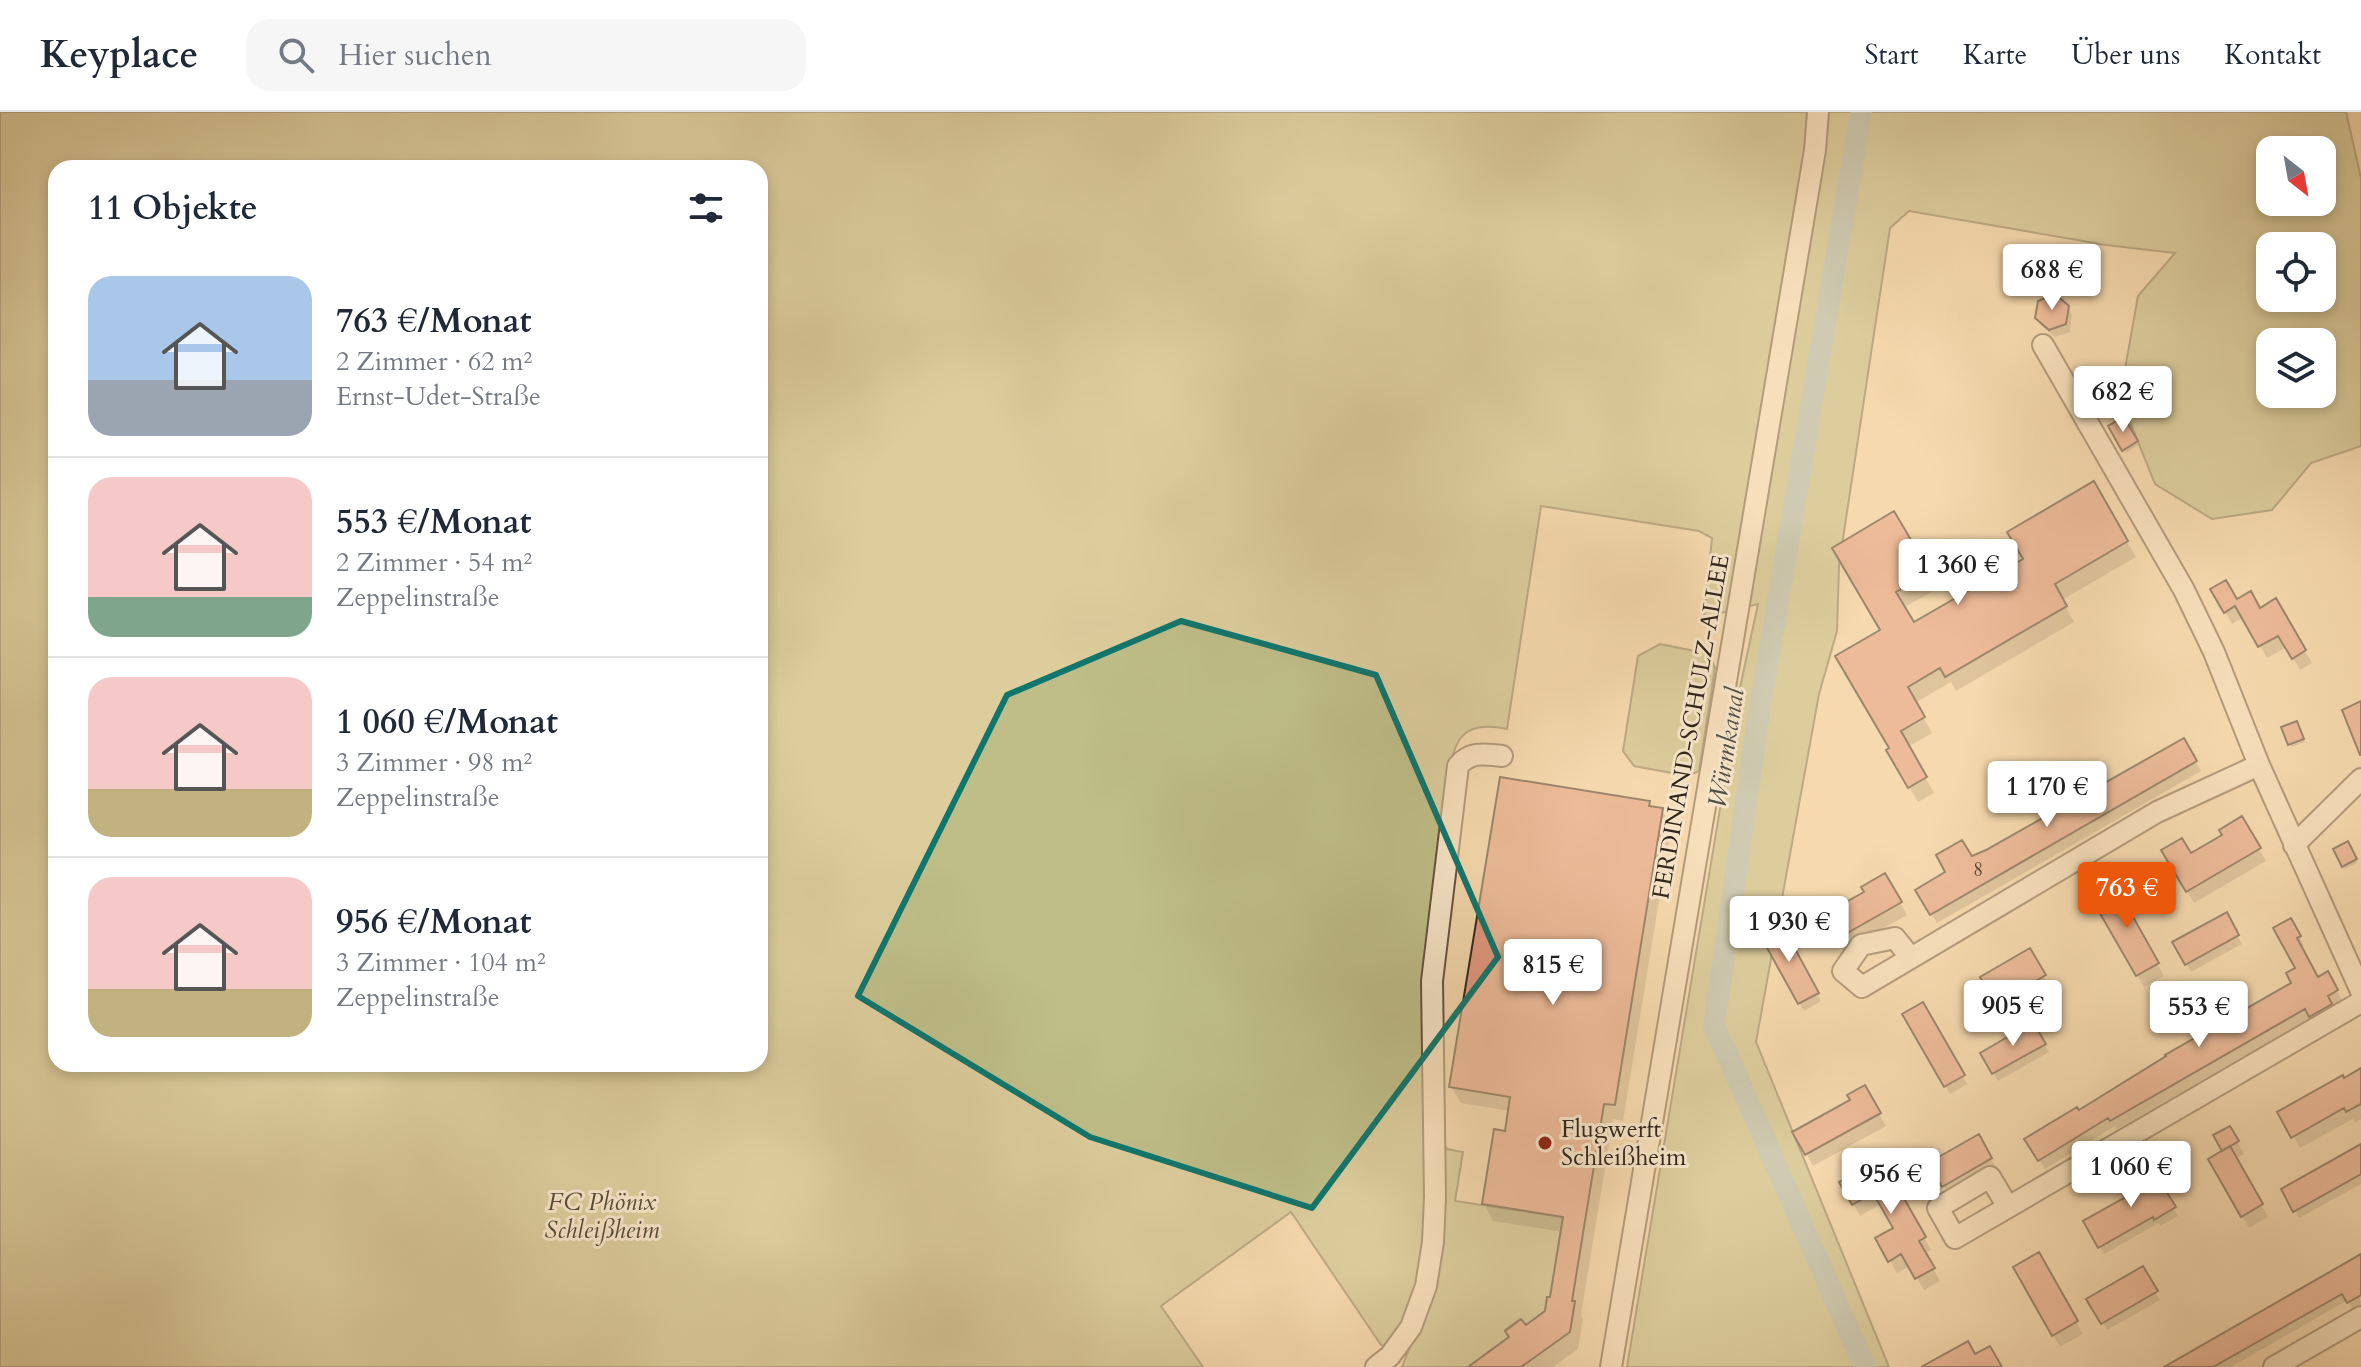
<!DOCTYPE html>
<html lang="de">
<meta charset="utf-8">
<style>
:root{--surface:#fff;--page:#f6f6f7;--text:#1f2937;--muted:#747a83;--line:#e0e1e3;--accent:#ea580c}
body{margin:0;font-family:Cardo,serif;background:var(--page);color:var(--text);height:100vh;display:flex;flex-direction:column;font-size:30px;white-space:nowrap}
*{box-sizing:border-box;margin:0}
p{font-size:26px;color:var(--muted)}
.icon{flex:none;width:44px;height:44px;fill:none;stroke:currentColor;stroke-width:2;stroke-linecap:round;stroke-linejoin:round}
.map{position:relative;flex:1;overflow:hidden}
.sheet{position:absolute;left:48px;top:48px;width:720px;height:912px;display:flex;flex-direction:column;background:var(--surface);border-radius:24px;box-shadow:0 4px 12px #0003}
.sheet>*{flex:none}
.needle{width:52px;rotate:149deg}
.tools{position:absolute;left:2256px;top:24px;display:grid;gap:16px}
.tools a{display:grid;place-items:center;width:80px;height:80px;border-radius:16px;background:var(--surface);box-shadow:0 4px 12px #0003;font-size:40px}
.price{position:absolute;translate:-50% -68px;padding:0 18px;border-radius:8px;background:#fff;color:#222;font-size:26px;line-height:52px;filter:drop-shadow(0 2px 4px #0008)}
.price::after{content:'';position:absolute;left:50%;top:48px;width:24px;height:18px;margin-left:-12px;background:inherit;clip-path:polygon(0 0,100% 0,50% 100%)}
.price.on{background:var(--accent);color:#fff}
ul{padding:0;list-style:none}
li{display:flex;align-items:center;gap:24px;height:200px;padding:0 40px}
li+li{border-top:2px solid var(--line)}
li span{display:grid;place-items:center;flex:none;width:224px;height:160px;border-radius:24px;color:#555}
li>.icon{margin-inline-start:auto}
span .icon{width:96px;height:96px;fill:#fffc;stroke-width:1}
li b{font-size:34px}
h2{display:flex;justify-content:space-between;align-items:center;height:96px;padding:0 40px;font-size:34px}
header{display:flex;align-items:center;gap:48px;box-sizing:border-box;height:112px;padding:0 40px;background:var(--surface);border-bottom:2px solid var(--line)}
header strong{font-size:38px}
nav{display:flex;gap:44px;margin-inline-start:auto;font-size:28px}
.search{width:560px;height:72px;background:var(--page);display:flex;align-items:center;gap:20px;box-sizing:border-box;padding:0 28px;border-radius:24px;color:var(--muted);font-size:30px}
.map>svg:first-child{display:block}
</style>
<header>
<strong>Keyplace</strong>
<div class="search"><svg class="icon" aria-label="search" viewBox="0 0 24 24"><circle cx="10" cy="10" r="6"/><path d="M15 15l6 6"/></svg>Hier suchen</div>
<nav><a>Start</a><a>Karte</a><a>Über uns</a><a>Kontakt</a></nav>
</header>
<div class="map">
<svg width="2361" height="1255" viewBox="0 0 2361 1255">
<rect width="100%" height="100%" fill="#f5d9ae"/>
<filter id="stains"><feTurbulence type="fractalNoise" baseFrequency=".0025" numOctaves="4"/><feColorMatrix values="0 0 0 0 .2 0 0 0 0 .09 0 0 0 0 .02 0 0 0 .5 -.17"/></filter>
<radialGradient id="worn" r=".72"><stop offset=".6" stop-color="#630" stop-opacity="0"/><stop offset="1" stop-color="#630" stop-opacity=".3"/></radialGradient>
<!-- green -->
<path fill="#bfbe88" stroke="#787252" stroke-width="2" fill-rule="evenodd" d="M 0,0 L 2346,0 L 2361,66 L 2361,334 L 2311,351 L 2272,398 L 2212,407 L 2155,372 L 2120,285 L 2138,184 L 2175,141 L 2106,133 L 1909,99 L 1890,116 L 1839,453 L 1837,519 L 1819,582 L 1756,930 L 1889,1255 L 1627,1255 L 1741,571 L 1758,492 L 1704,505 L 1712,426 L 1699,419 L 1541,394 L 1507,617 C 1461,607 1455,628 1447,667 L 1422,879 L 1429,1119 L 1412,1199 L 1388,1235 L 1381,1233 L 1291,1100 L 1161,1194 L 1203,1255 L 0,1255 ZM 2270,38 L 2322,38 L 2322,90 L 2270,90 ZM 56,56 L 760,56 L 760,952 L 56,952 ZM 2270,134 L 2322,134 L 2322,186 L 2270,186 ZM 2270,230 L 2322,230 L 2322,282 L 2270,282 Z
M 1660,532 L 1709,542 L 1715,556 L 1699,659 L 1688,664 L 1634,654 L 1623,639 L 1638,544 Z
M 1442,1028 L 1447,1037 L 1463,1040 L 1455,1089 L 1563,1105 L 1551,1185 L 1545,1199 L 1526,1213 L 1520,1207 L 1505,1218 L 1509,1225 L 1468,1255 L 1402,1255 L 1423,1202 Z"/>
<!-- shadow -->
<path fill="#0003" d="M 2068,195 L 2072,203 L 2070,220 L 2055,225 L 2042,214 L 2037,206 Z
M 2123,308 L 2138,333 L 2126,341 L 2111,315 Z
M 2093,372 L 2136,445 L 2062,488 L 2074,510 L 1956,579 L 1951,570 L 1915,591 L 1932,621 L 1908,635 L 1934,681 L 1918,690 L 1888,639 L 1891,637 L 1883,519 L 1894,402 L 1937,477 L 1903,496 L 1913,513 L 2025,447 Z
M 2213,478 L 2259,498 L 2276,489 L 2312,551 L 2300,558 L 2287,535 L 2267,546 L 2244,505 L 2232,512 Z
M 2298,614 L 2305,630 L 2291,635 L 2283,616 Z
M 2184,629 L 2201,659 L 1937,811 L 1918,778 Z
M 1649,691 L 1652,697 L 1662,698 L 1671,715 L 1623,1009 L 1613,1007 L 1581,1203 L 1583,1207 L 1578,1237 L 1553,1255 L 1471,1255 L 1547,1200 L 1552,1187 L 1563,1120 L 1493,1109 L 1484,1092 L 1507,1022 L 1510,999 L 1461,991 L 1451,975 Z
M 2242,707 L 2266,749 L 2194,791 L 2164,739 L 2190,744 L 2225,724 Z
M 2348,732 L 2357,751 L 2345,757 L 2335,738 Z
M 1885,764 L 1907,803 L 1843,839 L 1824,805 L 1867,781 Z
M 2123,769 L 2138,795 L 2128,800 L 2164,864 L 2144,875 L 2101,799 L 2114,791 Z
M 2226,803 L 2242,832 L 2191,860 L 2175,831 Z
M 2290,808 L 2304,834 L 2300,836 L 2317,867 L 2327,862 L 2342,888 L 2331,894 L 2336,902 L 2316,913 L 2312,905 L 2117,1017 L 2115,1014 L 2045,1057 L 2027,1027 L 2078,1000 L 2294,872 L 2298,857 Z
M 1780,814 L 1821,889 L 1804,899 L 1762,824 Z
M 2029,838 L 2048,872 L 2026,885 L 2022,880 L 1999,894 L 1982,865 Z
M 1922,893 L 1967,972 L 1950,982 L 1905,903 Z
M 2033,913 L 2049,940 L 1998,969 L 1983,942 Z
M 2361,959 L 2361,1007 L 2355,1011 L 2353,1007 L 2300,1036 L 2279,1000 Z
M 1864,976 L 1886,1014 L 1813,1054 L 1795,1021 L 1853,989 Z
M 2230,1016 L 2244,1042 L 2236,1047 L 2268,1105 L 2249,1116 L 2211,1047 L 2225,1040 Z
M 1978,1025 L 1995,1054 L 1948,1081 L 1931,1052 Z
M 2361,1035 L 2361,1072 L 2299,1106 L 2283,1078 Z
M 1880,1049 L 1931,1138 L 1924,1142 L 1940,1169 L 1924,1178 L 1910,1154 L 1897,1161 L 1878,1127 L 1896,1117 L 1881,1092 L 1860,1104 L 1841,1070 Z
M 2149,1054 L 2178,1104 L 2160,1114 L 2159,1111 L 2104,1142 L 2086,1110 L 2141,1078 Z
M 2038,1143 L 2083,1222 L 2060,1235 L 2015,1156 Z
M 2361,1144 L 2359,1182 L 2361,1193 L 2353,1198 L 2348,1188 L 2231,1255 L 2166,1255 Z
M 2142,1157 L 2160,1188 L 2107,1218 L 2089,1187 Z"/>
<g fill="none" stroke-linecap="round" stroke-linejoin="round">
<!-- canal -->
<path stroke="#9fb9b3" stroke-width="22" d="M 1861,0 L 1759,601 L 1714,913 L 1865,1255"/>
</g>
<!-- building -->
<path fill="#e2987f" stroke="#31251c" stroke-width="2" d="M 2055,182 L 2069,194 L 2066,212 L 2049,218 L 2035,206 L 2038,189 Z
M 2124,305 L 2138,329 L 2122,339 L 2108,314 Z
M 2094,369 L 2128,429 L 2055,472 L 2067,494 L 1945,565 L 1940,556 L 1908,575 L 1925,605 L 1901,619 L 1927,665 L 1908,676 L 1886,638 L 1889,636 L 1835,544 L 1880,518 L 1832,436 L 1894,399 L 1930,460 L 1896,480 L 1914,510 L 2023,447 L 2007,420 Z
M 2226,468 L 2237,487 L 2251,479 L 2260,496 L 2276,486 L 2306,538 L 2292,547 L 2278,524 L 2258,535 L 2235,494 L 2224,501 L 2210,477 Z
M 2361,589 L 2361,643 L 2360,643 L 2342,598 Z
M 2297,609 L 2304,627 L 2288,633 L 2281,615 Z
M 2184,626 L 2197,649 L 1930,803 L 1915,778 L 1945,760 L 1936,743 L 1962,728 L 1972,744 L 1986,738 Z
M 1500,665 L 1650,689 L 1649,694 L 1663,696 L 1615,993 L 1604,992 L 1572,1189 L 1575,1189 L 1570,1220 L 1521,1255 L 1468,1255 L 1509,1225 L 1505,1219 L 1521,1207 L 1526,1213 L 1545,1199 L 1547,1185 L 1550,1185 L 1563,1105 L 1482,1092 L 1494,1017 L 1505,1019 L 1510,985 L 1449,975 Z
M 2242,704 L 2261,736 L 2186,780 L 2161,738 L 2182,726 L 2191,741 L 2222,723 L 2219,718 Z
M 2348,729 L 2357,747 L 2342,755 L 2333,737 Z
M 1885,761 L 1902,790 L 1835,828 L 1821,804 L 1864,780 L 1861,775 Z
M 2124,767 L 2133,782 L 2123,787 L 2159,851 L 2136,864 L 2098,798 L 2112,791 L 2104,778 Z
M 2227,800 L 2239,823 L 2185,853 L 2172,830 Z
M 2291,806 L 2301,824 L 2297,826 L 2318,865 L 2328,859 L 2338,878 L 2328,884 L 2332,892 L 2309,905 L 2305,897 L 2110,1009 L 2108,1006 L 2038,1049 L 2024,1027 L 2077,995 L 2079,998 L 2166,944 L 2165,943 L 2291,871 L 2286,861 L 2295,856 L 2273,816 Z
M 1781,811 L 1819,881 L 1798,892 L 1760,823 Z
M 2030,836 L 2046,863 L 2020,878 L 2016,873 L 1993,887 L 1980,865 Z
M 1923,890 L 1965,963 L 1944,975 L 1902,902 Z
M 2033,910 L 2046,932 L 1992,962 L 1980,941 Z
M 2361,956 L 2361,992 L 2346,1000 L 2344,996 L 2291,1026 L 2277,1000 L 2343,963 L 2344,966 Z
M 1865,973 L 1881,1001 L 1805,1043 L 1792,1020 L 1850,988 L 1847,983 Z
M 2230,1014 L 2239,1029 L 2222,1039 L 2213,1023 Z
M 1979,1022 L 1992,1046 L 1942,1075 L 1928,1051 Z
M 2361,1032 L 2361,1062 L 2293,1100 L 2281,1077 Z
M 2230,1034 L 2263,1092 L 2241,1105 L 2208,1047 Z
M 1881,1046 L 1926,1125 L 1919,1129 L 1935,1156 L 1915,1167 L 1901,1142 L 1888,1150 L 1875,1126 L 1893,1116 L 1873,1081 L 1852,1093 L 1839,1070 Z
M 2149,1052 L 2176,1095 L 2154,1108 L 2153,1105 L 2098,1136 L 2083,1109 L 2138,1078 L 2130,1062 Z
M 2039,1140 L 2078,1209 L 2052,1224 L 2013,1155 Z
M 2361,1142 L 2361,1183 L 2347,1191 L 2342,1182 L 2213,1255 L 2164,1255 Z
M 2143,1154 L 2158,1179 L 2101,1212 L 2086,1187 Z
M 1968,1229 L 1975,1242 L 1990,1234 L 2002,1255 L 1921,1255 Z"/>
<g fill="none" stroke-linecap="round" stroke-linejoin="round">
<defs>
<path id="minor" d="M 2043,233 L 2184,478 L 2214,540 L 2259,653 L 2361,879
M 2294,733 L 2361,667
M 1911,846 L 1895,826 L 1861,833 L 1843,859 L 1862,875 L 2157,700 L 2259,653
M 2008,1095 L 1990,1065 L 1938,1096 L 1955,1126 L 2361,890
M 1376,1255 L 1390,1244 L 1411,1215 L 1426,1174 L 1433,1130 L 1435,1085 L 1432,869 L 1458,654 C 1470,639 1484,642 1502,644
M 1611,1255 L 1815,38 L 1818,0
M 2274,1255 L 2361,1205"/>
</defs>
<!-- minor casing -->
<use href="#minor" stroke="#625240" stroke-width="24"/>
<!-- minor -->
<use href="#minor" stroke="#f8e6ca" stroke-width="20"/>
</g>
<!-- marked area -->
<path d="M0 0H2361V1255H0ZM 1181,509 L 1376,563 L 1498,845 L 1312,1096 L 1090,1025 L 858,884 L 1007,583 Z" fill="#f5d9ae" fill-opacity=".55" fill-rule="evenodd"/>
<path fill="none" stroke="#0f766e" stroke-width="6" stroke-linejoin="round" d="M 1181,509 L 1376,563 L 1498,845 L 1312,1096 L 1090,1025 L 858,884 L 1007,583 Z"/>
<!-- markers -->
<circle fill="#8f2418" stroke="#f8e6ca" stroke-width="3" cx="1545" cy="1031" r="8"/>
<g text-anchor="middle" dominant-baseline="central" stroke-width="6" stroke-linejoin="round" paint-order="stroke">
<!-- number labels -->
<g font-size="20" fill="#5d4235">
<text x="1978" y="757">8</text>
</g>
<!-- street labels -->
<g font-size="24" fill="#31251c" stroke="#f8e6ca">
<text transform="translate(1691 615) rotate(-80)">FERDINAND-SCHULZ-ALLEE</text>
</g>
<!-- poi labels -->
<g font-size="24" fill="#31251c" stroke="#f8e6ca" text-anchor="start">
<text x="1561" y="1017">Flugwerft<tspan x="1561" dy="28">Schleißheim</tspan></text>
</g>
<!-- park labels -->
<g font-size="24" font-style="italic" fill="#544b37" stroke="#f8e6ca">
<text x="602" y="1090">FC Phönix<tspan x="602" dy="28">Schleißheim</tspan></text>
</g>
<!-- water labels -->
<g font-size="26" font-style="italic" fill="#525149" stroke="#f8e6ca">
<text transform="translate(1726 636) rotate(-81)">Würmkanal</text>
</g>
</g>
<rect width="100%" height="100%" filter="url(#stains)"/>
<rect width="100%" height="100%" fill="url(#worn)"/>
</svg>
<div class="tools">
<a><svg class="needle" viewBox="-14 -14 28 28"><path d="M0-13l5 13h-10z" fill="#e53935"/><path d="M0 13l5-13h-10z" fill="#747a83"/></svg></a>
<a><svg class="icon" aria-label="locate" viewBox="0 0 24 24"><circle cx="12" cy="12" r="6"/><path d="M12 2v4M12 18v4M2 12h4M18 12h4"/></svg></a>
<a><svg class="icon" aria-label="layers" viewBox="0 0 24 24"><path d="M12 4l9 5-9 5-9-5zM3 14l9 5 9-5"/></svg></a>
</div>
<b class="price" style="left:2052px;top:200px">688 €</b>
<b class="price" style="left:2123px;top:322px">682 €</b>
<b class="price" style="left:1958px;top:495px">1 360 €</b>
<b class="price" style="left:2047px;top:717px">1 170 €</b>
<b class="price on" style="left:2127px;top:818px">763 €</b>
<b class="price" style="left:1789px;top:852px">1 930 €</b>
<b class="price" style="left:1553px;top:895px">815 €</b>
<b class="price" style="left:2013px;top:936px">905 €</b>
<b class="price" style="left:2199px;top:937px">553 €</b>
<b class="price" style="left:2131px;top:1097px">1 060 €</b>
<b class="price" style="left:1891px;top:1104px">956 €</b>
<section class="sheet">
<h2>11 Objekte<svg class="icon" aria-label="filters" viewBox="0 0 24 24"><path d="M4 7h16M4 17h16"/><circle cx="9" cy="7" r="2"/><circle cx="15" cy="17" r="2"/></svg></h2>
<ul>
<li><span style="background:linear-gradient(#a9c7e8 65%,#9aa5b1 0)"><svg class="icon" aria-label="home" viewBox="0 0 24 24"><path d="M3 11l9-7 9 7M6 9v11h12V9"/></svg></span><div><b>763 €/Monat</b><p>2 Zimmer · 62 m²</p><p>Ernst-Udet-Straße</p></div></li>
<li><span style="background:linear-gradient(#f6c9c9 75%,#7fa58c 0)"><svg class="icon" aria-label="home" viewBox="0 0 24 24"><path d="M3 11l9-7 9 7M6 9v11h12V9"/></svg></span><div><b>553 €/Monat</b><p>2 Zimmer · 54 m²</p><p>Zeppelinstraße</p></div></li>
<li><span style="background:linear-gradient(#f6c9c9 70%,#c2b280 0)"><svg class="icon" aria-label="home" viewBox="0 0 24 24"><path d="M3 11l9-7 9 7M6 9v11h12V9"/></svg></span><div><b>1 060 €/Monat</b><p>3 Zimmer · 98 m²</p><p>Zeppelinstraße</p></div></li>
<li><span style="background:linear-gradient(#f6c9c9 70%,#c2b280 0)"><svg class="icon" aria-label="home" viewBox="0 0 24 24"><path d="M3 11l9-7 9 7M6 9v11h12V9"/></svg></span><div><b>956 €/Monat</b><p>3 Zimmer · 104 m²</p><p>Zeppelinstraße</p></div></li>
</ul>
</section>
</div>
